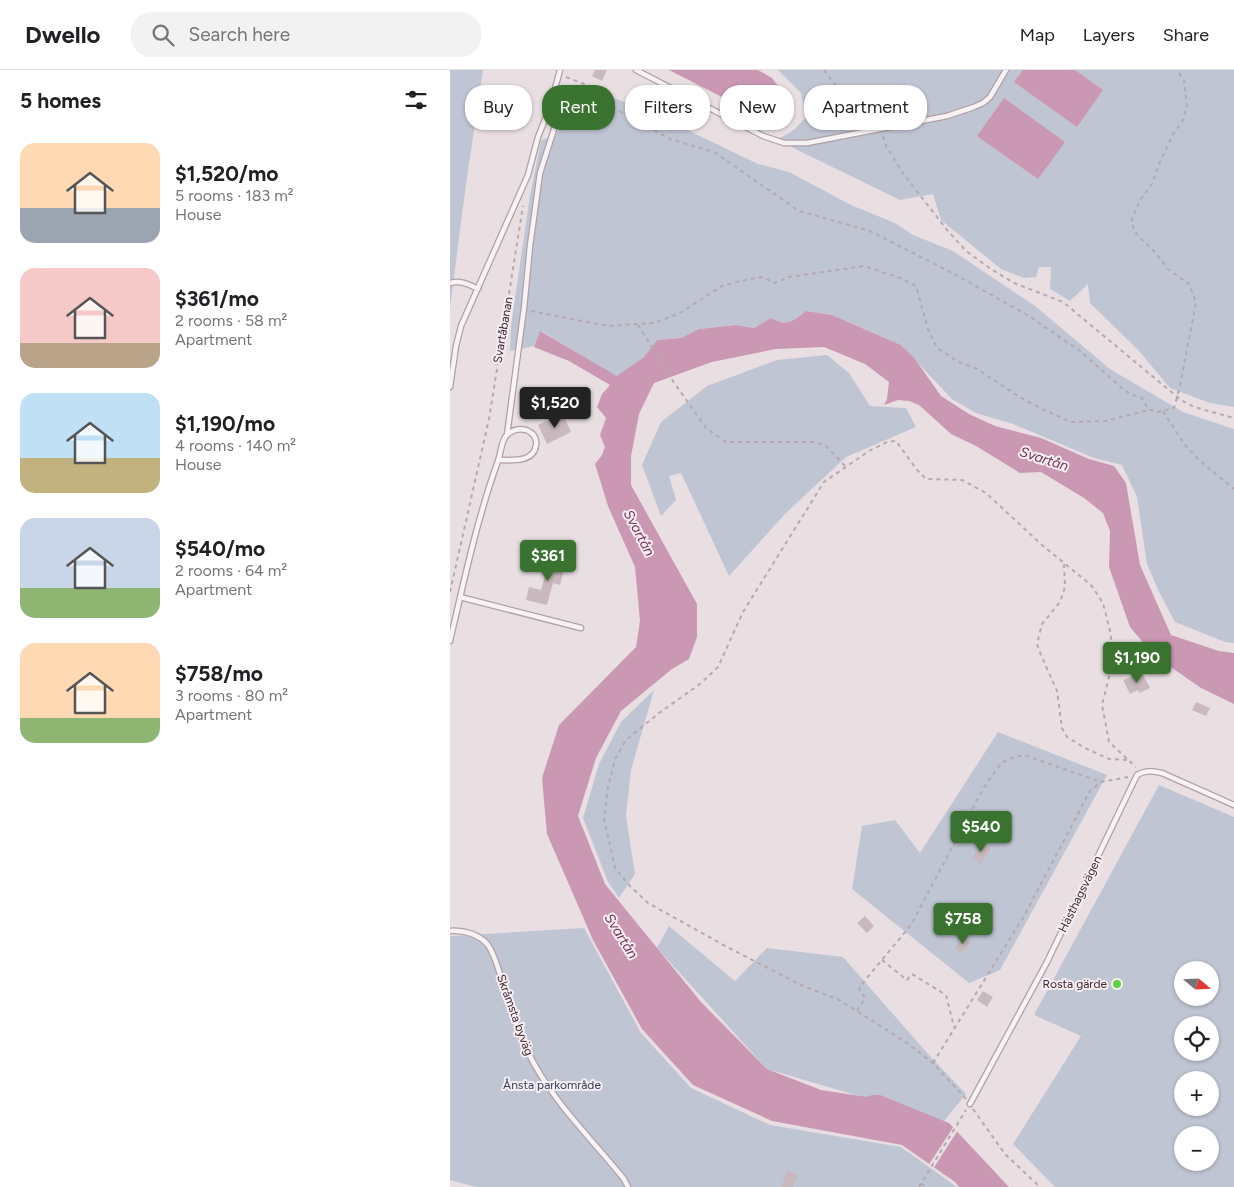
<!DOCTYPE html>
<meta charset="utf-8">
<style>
:root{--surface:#fff;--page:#f2f2f2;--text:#202124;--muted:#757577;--line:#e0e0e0;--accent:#3a722f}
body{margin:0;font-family:Figtree,sans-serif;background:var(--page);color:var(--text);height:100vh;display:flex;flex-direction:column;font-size:19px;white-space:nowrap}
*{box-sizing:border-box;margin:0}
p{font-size:16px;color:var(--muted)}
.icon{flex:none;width:28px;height:28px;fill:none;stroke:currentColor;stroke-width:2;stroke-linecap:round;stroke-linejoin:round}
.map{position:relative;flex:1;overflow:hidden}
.panel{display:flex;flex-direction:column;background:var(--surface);width:450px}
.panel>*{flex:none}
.guide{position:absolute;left:15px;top:15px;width:475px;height:45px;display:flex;gap:10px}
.needle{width:32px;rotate:109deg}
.buttons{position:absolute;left:724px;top:891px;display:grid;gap:10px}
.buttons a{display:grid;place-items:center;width:45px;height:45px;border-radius:50%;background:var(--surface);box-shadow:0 1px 4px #0004;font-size:25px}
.price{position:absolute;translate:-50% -42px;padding:0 11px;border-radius:5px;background:var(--accent);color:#fff;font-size:16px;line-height:32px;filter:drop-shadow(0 1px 2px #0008)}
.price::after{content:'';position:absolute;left:50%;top:30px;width:15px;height:11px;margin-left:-8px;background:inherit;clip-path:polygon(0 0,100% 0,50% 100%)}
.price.selected{background:#222;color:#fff}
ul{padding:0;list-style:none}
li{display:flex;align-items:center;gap:15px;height:125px;padding:0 20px}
li span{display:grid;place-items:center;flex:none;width:140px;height:100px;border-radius:15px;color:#555}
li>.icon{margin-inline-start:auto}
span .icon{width:60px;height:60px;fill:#fffc;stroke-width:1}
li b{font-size:21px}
h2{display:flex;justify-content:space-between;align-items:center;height:60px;padding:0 20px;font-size:21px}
.chip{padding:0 18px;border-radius:20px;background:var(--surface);box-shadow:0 1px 4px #0004;font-size:18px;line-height:45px}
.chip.selected{background:var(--accent);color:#fff}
header{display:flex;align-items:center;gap:30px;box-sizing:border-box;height:70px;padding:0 25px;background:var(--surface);border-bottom:1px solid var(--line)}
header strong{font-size:24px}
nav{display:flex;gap:28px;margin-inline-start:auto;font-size:18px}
.search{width:350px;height:45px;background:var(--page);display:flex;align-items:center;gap:12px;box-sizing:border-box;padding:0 18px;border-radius:20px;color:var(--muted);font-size:19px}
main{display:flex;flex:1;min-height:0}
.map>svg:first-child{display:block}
</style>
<header>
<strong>Dwello</strong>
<div class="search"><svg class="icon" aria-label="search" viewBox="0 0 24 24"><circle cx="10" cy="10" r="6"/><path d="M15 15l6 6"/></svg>Search here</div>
<nav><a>Map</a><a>Layers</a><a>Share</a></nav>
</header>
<main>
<section class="panel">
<h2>5 homes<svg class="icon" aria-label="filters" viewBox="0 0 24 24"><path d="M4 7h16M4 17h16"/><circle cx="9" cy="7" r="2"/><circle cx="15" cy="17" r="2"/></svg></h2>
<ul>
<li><span style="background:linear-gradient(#ffd9b3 65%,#9aa5b1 0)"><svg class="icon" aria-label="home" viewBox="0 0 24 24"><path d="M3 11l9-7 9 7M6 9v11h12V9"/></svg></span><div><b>$1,520/mo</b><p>5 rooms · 183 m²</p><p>House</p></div></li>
<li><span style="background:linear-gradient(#f6c9c9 75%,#b9a48a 0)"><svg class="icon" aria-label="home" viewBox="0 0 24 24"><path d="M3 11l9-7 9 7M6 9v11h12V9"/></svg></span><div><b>$361/mo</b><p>2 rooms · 58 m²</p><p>Apartment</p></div></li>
<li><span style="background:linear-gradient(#bfe0f5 65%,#c2b280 0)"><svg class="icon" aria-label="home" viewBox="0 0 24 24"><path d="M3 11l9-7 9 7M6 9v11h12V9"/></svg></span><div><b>$1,190/mo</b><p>4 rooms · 140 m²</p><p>House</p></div></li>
<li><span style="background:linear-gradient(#c9d6e8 70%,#8fb573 0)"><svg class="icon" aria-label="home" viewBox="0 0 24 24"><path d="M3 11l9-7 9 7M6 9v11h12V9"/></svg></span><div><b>$540/mo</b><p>2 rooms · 64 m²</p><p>Apartment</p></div></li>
<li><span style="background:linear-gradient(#ffd9b3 75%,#8fb573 0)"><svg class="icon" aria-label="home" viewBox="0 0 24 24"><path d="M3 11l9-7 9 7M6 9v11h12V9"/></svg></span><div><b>$758/mo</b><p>3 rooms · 80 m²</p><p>Apartment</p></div></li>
</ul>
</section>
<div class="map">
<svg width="784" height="1117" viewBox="0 0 784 1117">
<rect width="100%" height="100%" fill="#e9dfe3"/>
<!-- green -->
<path fill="#bfc5d3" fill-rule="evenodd" d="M 0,0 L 33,0 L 16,114 L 0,238 Z
M 328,0 L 784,0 L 784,337 L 760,333 L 720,318 L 690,282 L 640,233 L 638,214 L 620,231 L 600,219 L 601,197 L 589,197 L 586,207 L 574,208 L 551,199 L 491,150 L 483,124 L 450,130 L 327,70 L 345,59 L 356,47 L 351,23 Z
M 123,18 L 150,23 L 196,40 L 308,94 L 339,102 L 401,135 L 445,153 L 463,165 L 503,181 L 585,236 L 660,299 L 733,342 L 784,359 L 784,573 L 775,572 L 725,552 L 709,522 L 697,494 L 687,427 L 672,395 L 644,388 L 563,354 L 526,343 L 502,329 L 451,275 L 382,245 L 356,241 C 343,251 337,257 321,248 L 304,258 L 286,255 L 249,259 L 231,268 L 207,270 L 194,287 L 167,307 L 91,261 L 84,276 L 60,281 L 61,256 L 80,126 L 91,71 L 108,62 Z
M 377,285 L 399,303 L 420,336 L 456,338 L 466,357 L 396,387 L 335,444 L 279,506 L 231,403 L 219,406 L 226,430 L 211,446 L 192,395 L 211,352 L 257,316 L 327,290 Z
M 204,620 L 181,700 L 176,746 L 185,804 L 169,828 L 158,812 L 133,748 L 149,694 L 171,652 Z
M 548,662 L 657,705 L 550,900 L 519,913 L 402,819 L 412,756 L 445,750 L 470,783 Z
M 709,715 L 784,747 L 784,1117 L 605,1117 L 563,1074 L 631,966 L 584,945 ZM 732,900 L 760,900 L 760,928 L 732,928 ZM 732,955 L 760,955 L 760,982 L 732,982 ZM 732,1010 L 760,1010 L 760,1038 L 732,1038 ZM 732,1065 L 760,1065 L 760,1092 L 732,1092 Z
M 219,856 L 285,911 L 317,878 L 393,887 L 478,984 L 516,1024 L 494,1051 L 317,999 L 207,878 Z
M 134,858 L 191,963 L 241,1018 L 320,1055 L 451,1077 L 507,1117 L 26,1117 L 0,1110 L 0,866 Z"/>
<!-- water -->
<path fill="#cb98b3" d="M 219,0 L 308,0 L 322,8 L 332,21 L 337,34 L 331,50 L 313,48 Z
M 573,0 L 625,0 L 653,20 L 627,57 L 564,12 Z
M 554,28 L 615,72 L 588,109 L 527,66 Z
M 356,241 L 382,245 L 451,275 L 465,289 L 491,326 L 519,344 L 545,356 L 591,368 L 639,389 L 664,396 L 676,413 L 690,495 L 721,565 L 769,581 L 784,583 L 784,634 L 751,618 L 715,593 L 701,582 L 680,557 L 659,497 L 660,461 L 653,443 L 634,428 L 591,402 L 570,403 L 526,376 L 501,364 L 469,335 L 459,331 L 448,330 L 434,335 L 437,329 L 439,312 L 415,294 L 374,277 L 326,279 L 262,292 L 204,313 L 189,344 L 181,386 L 181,415 L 247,534 L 247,567 L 239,589 L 222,599 L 171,641 L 146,688 L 128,746 L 155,814 L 251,932 L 317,999 L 371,1020 L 417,1027 L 422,1025 L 430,1025 L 499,1053 L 559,1117 L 509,1117 L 505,1112 L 452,1075 L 322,1051 L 243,1015 L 192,959 L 143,870 L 97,764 L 92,708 L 109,655 L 186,577 L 190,551 L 185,497 L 158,436 L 145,394 L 152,385 L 155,377 L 150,365 L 156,348 L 147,337 L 152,324 L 160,315 L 119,291 L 84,277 L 90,261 L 167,306 L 194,287 L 207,270 L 231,268 L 249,259 L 286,255 L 304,258 L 321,248 C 337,257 343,251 356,241 Z"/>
<!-- pier -->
<path fill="#e9dfe3" d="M 504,1056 L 508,1060 L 483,1099 L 478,1096 Z"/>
<!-- building -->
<path fill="#c9b9bf" d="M 145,0 L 157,0 L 152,11 L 142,6 Z
M 113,344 L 121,362 L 97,374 L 88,355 Z
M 100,488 L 116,492 L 110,515 L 103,513 L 97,535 L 76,530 L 79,517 L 91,520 Z
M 692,603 L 700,618 L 689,623 L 688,620 L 680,624 L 673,610 Z
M 746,632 L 760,638 L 756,646 L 742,640 Z
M 533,773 L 541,779 L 530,794 L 522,787 Z
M 415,846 L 424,856 L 417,863 L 407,853 Z
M 514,866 L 521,871 L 512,884 L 505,879 Z
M 533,921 L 543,927 L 537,937 L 527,930 Z
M 337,1101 L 348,1105 L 343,1117 L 331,1117 Z"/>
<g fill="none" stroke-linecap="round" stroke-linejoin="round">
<defs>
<path id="lane" d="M 186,0 L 313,66 L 334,73 L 357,73 L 497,46 L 524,37 L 533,33 L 540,27 L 556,0
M 0,213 C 11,210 18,214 28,219
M 0,317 L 6,276 L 11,256 L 78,105 L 88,67 L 100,37 L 110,0
M 57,365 L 74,238 L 80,176 L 90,103 L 106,53 L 110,36 L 106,15
M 10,527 L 131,558
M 0,571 C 14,511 27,449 48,391 C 51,383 51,372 56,366 C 62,359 73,357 80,362 C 84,364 87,370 86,375 C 84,393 61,390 48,390
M 0,861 C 14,860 29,864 38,875 C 45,885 48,899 52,910 C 60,934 66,959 78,982 C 101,1030 141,1068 174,1109 L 178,1117
M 520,1034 L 597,892 L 687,705 C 695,700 703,701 712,703 L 784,735"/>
</defs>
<!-- lane casing -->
<use href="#lane" stroke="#b0a0a6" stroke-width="7"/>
<!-- path -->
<path stroke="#b5a9ae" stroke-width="2" stroke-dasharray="4 4" stroke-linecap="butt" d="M 374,0 L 382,11 L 425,52
M 116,7 L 139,16 L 164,38 L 220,69 L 264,82 L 349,141 L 420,161 L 506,205 L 579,246 L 630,281 L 673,319 L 680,324 L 692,328 L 698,339 L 708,342 L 724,338 L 730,316 L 746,232 L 739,214 L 718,199 L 705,182 L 687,165 L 681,152 L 690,130 L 702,114 L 710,92 L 722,66 L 733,50 L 737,36 L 734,10 L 727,0
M 433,66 L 436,76 L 455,106 L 498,161 L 516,181 L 541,199 L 564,213 L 613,232 L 731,330 L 744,337 L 784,348
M 81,241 L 158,256 L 204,253 L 230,243 L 272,216 L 290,211 L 312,207 L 325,213 L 339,207 L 414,196 L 450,208 L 466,216 L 478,259 L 487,278 L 509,292 L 527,299 L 568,326 L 590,338 L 621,352 L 656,351 L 699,340
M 188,255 L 223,311 L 256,358 L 276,372 L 365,372 L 376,376 L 396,397
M 713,341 L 734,374 L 749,390 L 784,419
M 614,494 L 615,517 L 610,532 L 592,554 L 587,574 L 591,585 L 607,621 L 612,658 L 617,667 L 635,678 L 659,689 L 677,690
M 0,522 L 39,349 L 73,136
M 432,890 L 457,910 L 462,904 L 496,925 L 504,957
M 407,941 L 415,928 L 409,919 L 416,909 L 461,855 L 533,719 L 551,693 L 566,686 L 577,686 L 651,712
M 483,993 L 574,846 L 640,721 L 651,712 L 678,707
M 516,1029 L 483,993 L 457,973 L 407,941 L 387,929 L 353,916 L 279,878 L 198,833 L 180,816 L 165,798 L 154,748 L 158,717 L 165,689 L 176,670 L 209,643 L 250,614 L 268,597 L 293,542 L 374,412 L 419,381 L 437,372 L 446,371 L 467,400 L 476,409 L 512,410 L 536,423 L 592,475 L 641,515 L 653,533 L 661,565 L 660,603 L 652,635 L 659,672 L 686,697
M 523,1039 L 555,1084 L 590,1117
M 471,1114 L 477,1117
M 469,1117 L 516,1040"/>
<!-- lane -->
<use href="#lane" stroke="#f7f2f4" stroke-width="4.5"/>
</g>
<!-- markers -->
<circle fill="#5ad53d" stroke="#f6eef2" stroke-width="2" cx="667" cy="914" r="5"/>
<g text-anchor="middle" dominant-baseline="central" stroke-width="4" stroke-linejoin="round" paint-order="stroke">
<!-- street labels -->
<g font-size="12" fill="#412731" stroke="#f6eef2">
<text transform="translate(53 260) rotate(-80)">Svartåbanan</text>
<text transform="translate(630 824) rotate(-64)">Hästhagsvägen</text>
<text transform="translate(65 945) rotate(70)">Skråmsta byväg</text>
</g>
<!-- poi labels -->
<g font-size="12" fill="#412731" stroke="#f6eef2" text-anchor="end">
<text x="657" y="914">Rosta gärde</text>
</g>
<!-- park labels -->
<g font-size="12" fill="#333d5d" stroke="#f6eef2">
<text x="102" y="1015">Ånsta parkområde</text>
</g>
<!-- water labels -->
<g font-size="14" font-style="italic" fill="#772f52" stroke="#f6eef2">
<text transform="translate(594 389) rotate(18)">Svartån</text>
<text transform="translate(189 463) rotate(62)">Svartån</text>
<text transform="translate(171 866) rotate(58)">Svartån</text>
</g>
</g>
</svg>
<div class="buttons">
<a><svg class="needle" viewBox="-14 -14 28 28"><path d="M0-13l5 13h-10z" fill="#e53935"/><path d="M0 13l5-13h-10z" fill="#757577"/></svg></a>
<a><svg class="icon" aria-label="locate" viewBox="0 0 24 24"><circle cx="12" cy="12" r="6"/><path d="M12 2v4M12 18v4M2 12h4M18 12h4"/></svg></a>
<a>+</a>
<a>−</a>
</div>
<b class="price selected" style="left:105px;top:359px">$1,520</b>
<b class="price" style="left:98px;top:512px">$361</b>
<b class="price" style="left:687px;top:614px">$1,190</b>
<b class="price" style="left:531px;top:783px">$540</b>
<b class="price" style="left:513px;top:875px">$758</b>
<div class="guide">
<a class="chip">Buy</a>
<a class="chip selected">Rent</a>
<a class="chip">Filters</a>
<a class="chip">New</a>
<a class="chip">Apartment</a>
</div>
</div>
</main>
